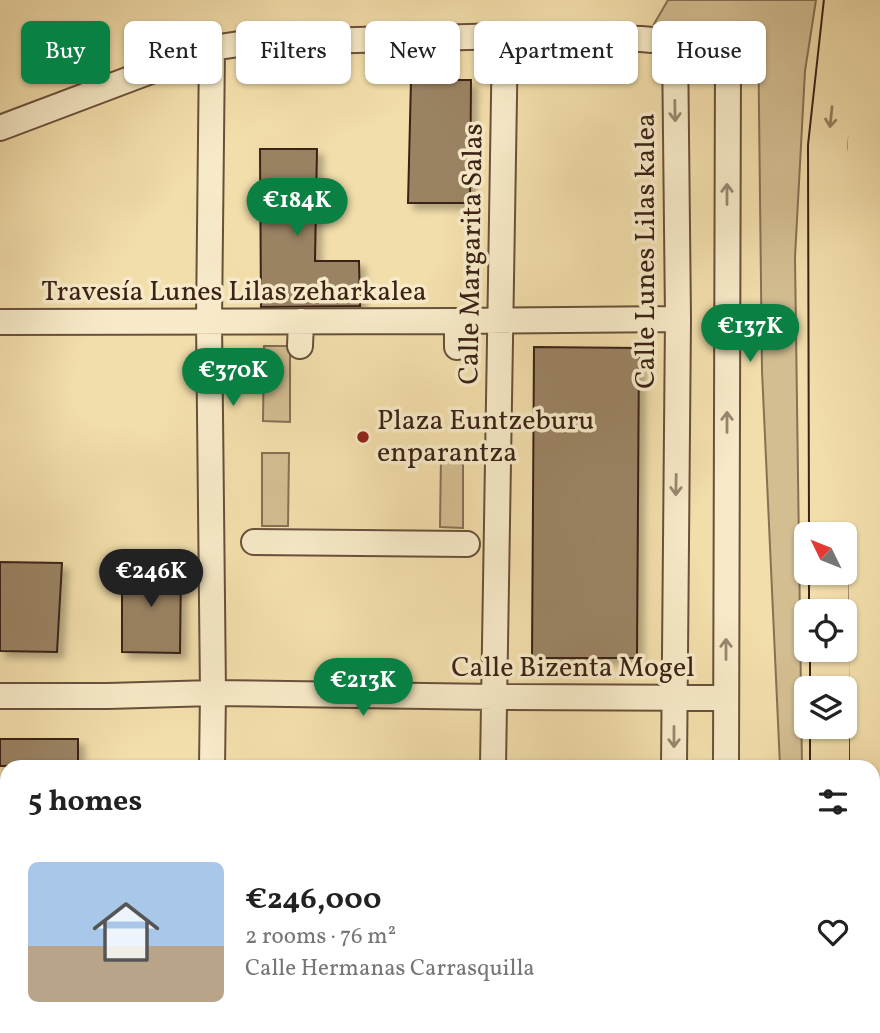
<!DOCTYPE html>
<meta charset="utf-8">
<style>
:root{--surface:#fff;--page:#f6f6f6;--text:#222;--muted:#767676;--accent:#0b8043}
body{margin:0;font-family:Vollkorn,serif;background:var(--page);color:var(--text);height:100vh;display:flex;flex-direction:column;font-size:26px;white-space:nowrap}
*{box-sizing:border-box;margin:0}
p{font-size:23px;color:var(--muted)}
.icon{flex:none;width:38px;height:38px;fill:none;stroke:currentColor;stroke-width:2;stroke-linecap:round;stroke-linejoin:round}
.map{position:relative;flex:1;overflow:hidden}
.drawer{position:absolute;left:0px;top:760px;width:880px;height:275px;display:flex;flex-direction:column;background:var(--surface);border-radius:21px 21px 0 0;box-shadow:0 2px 5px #0004}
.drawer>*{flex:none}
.banner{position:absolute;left:21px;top:21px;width:838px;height:63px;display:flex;gap:14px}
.needle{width:46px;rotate:313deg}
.tools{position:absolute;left:794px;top:522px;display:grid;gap:14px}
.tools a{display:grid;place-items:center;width:63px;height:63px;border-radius:10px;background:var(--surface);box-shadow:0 2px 5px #0004;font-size:35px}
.price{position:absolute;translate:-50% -60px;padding:0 16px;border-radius:24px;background:var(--accent);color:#fff;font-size:23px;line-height:46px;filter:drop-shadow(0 2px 4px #0008)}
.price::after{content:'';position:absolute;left:50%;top:42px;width:21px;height:16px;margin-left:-10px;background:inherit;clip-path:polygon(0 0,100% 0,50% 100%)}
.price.on{background:#222;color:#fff}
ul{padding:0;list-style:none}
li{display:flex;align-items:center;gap:21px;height:175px;padding:0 28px}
li span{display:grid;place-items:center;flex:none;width:196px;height:140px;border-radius:10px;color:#555}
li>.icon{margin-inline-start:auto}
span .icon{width:84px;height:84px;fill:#fffc;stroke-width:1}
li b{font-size:30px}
h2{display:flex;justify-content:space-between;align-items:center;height:84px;padding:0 28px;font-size:30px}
.chip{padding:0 24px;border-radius:10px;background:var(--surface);box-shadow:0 2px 5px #0004;font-size:24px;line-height:63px}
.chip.on{background:var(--accent);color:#fff}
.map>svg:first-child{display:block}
</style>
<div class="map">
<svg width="880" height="1033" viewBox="0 0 880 1033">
<defs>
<filter id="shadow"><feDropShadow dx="6" dy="6" stdDeviation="3.5" flood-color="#0004"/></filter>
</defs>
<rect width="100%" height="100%" fill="#f2deab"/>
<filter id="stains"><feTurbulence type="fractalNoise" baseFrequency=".00286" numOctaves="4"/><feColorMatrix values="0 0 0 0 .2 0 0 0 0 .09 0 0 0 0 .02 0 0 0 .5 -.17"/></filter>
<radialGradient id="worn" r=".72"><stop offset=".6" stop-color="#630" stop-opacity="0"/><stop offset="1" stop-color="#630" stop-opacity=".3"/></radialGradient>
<!-- green -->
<path fill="#d3be92" stroke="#877054" stroke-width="2" d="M 668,0 L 816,0 L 805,71 L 795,257 L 802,766 L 780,766 L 762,371 L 758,23 L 654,24 Z
M 264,346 L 290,346 L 290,422 L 263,421 Z
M 262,453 L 289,453 L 288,526 L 262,526 Z
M 441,454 L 463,454 L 463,528 L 440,527 Z"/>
<!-- building -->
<path fill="#9a8363" stroke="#3b2116" stroke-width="2" filter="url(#shadow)" d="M 411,80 L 471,80 L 470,203 L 408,203 Z
M 260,149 L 317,149 L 315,261 L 359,261 L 360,306 L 261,307 Z
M 534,347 L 639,348 L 637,658 L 532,658 Z
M 0,562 L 62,563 L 57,652 L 0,651 Z
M 122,565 L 181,567 L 180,653 L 122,652 Z
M 0,739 L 78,739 L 78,766 L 0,766 Z"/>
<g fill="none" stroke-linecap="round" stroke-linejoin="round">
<defs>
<path id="street" d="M 212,48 L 209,321 L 213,693 L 212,766
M 0,128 L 212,48 L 246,43 L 505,36 L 641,39 L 675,42 L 716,42 L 728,62 L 726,766
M 457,321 L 457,347
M 0,322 L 457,321 L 678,319
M 300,346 L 301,321
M 254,542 L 467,544
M 0,696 L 108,696 L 213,693 L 494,697 L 726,698
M 493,766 L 505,36
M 674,766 L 678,319 L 675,42
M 210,1033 L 210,1027
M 489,1033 L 489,1027
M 672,1033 L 672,1027
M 725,1033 L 725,1027"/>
<path id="highway" d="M 829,534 L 828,146 L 844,0
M 829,572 L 829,611
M 830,649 L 830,688
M 830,726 L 830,766
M 869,766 L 865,328 L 866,153 L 878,0
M 833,1027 L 833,1033
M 871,1027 L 871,1033
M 802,1033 L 802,1027"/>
</defs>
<!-- street casing -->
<use href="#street" stroke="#69503b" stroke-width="28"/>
<!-- highway casing -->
<use href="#highway" stroke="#3b2116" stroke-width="42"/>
<!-- street -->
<use href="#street" stroke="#f7eac8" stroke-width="24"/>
<!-- highway -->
<use href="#highway" stroke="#f2deab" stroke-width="38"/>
</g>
<!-- one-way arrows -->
<defs><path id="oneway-shaft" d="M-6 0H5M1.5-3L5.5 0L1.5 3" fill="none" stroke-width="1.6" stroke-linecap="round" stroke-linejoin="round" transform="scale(1.75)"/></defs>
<g stroke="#99866f">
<use href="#oneway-shaft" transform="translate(675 111) rotate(89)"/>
<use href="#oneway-shaft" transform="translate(727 194) rotate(-90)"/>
<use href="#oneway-shaft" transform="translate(727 422) rotate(-90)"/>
<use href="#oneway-shaft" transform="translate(676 485) rotate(91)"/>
<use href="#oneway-shaft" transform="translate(726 649) rotate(-90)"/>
<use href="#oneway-shaft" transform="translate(674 737) rotate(90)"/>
</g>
<use stroke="#968060" href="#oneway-shaft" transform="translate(831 117) rotate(96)"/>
<!-- markers -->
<circle fill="#8f2418" stroke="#f7eac8" stroke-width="2.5" cx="363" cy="437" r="7"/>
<g text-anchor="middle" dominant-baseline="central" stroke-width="7" stroke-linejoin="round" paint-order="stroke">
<!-- street labels -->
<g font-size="28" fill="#3b2116" stroke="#f7eac8">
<text transform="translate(646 251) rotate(-90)">Calle Lunes Lilas kalea</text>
<text transform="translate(472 254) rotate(-89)">Calle Margarita Salas</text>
<text x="234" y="292">Travesía Lunes Lilas zeharkalea</text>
<text x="573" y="668">Calle Bizenta Mogel</text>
</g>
<!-- poi labels -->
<g font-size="28" fill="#3b2116" stroke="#f7eac8" text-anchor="start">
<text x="377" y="421">Plaza Euntzeburu<tspan x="377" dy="32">enparantza</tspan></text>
</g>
</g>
<rect width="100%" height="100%" filter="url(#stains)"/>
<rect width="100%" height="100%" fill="url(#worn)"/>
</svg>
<div class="tools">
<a><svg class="needle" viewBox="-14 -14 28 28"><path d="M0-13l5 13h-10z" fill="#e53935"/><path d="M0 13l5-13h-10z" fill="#767676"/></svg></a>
<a><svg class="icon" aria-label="locate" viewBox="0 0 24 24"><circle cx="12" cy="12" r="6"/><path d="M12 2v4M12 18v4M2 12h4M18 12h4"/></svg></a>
<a><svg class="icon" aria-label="layers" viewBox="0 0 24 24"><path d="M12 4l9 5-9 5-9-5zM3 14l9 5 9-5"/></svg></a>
</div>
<b class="price" style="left:297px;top:238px">€184K</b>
<b class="price" style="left:750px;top:364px">€137K</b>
<b class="price" style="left:233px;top:408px">€370K</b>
<b class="price on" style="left:151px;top:609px">€246K</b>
<b class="price" style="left:363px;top:718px">€213K</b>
<div class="banner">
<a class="chip on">Buy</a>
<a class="chip">Rent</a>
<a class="chip">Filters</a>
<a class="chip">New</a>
<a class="chip">Apartment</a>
<a class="chip">House</a>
</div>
<section class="drawer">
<h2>5 homes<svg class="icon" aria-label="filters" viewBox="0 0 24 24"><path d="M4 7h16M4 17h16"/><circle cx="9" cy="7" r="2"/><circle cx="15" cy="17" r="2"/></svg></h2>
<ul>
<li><span style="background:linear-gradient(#a9c7e8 60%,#b9a48a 0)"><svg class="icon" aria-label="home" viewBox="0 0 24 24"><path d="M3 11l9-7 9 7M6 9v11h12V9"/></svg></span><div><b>€246,000</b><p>2 rooms · 76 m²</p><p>Calle Hermanas Carrasquilla</p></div><svg class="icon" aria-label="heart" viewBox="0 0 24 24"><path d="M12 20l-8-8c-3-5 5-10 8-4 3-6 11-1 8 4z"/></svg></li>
</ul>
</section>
</div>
